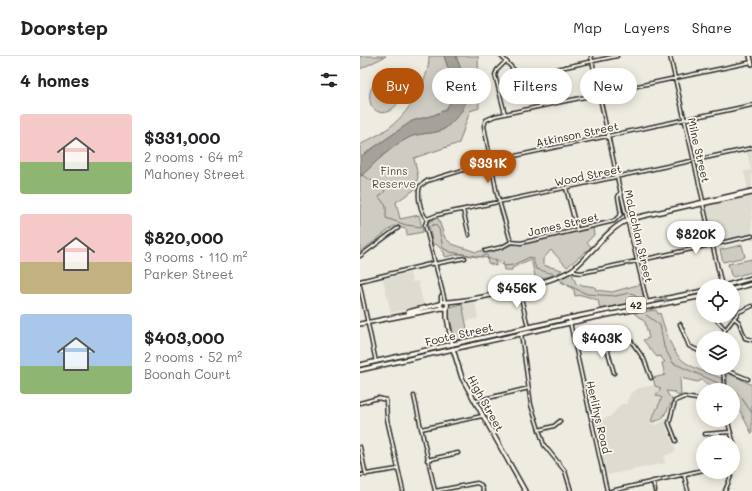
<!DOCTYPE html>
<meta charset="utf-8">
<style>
:root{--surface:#fff;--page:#f2f2f2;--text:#202124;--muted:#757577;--line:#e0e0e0;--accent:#b45309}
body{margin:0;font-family:Mali,sans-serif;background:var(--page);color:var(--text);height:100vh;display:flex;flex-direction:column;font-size:15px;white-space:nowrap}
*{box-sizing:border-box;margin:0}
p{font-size:13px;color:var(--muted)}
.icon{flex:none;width:22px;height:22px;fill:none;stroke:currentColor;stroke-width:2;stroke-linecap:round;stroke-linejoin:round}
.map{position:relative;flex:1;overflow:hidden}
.details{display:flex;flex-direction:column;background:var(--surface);width:360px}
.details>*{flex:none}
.top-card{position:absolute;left:12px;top:12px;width:320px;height:36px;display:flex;gap:8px}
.tools{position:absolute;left:336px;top:223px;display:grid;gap:8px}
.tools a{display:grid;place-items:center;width:44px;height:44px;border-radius:50%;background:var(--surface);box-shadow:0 2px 10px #0003;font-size:20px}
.price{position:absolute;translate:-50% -34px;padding:0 9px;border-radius:14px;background:#fff;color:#222;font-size:13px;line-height:26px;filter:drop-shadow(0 1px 2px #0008)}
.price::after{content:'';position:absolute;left:50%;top:24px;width:12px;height:9px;margin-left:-6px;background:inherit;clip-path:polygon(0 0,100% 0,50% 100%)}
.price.active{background:var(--accent);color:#fff}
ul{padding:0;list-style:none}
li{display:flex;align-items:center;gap:12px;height:100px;padding:0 20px}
li span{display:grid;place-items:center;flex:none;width:112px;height:80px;border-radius:4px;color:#555}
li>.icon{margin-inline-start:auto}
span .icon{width:48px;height:48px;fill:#fffc;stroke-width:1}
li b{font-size:17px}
h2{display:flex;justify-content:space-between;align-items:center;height:48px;padding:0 20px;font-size:17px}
.tag{padding:0 14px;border-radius:18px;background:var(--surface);box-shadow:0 2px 10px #0003;font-size:14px;line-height:36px}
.tag.active{background:var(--accent);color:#fff}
header{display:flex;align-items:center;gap:24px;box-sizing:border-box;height:56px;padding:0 20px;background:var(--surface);border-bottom:1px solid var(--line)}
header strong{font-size:19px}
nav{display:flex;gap:22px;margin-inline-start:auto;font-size:14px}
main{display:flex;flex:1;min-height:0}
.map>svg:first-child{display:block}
</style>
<header>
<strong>Doorstep</strong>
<nav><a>Map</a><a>Layers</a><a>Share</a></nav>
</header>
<main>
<section class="details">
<h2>4 homes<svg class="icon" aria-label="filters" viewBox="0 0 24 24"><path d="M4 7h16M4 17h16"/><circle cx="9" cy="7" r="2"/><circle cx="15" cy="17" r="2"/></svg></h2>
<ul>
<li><span style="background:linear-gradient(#f6c9c9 60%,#8fb573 0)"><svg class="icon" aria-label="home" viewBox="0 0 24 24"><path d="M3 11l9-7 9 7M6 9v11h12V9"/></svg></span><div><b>$331,000</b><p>2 rooms · 64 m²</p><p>Mahoney Street</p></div></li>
<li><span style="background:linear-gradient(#f6c9c9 60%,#c2b280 0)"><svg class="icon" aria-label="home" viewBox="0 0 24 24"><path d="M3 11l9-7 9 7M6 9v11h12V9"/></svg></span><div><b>$820,000</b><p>3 rooms · 110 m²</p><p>Parker Street</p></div></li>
<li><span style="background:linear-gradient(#a9c7e8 65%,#8fb573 0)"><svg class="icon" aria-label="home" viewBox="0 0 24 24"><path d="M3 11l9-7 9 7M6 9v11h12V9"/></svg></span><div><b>$403,000</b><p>2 rooms · 52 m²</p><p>Boonah Court</p></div></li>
</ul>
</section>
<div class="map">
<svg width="392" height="435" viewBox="0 0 392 435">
<rect width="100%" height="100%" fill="#eeebe0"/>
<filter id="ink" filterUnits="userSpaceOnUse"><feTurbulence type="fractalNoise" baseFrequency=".025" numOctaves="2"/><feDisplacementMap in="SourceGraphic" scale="8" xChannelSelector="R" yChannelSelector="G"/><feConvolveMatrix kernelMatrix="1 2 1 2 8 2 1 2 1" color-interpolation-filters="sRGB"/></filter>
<g filter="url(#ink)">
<!-- built -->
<path fill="#dedbd1" d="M 392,91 L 392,133 L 388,134 L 384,115 L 391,114 L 386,92 Z
M 392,138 L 392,178 L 355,186 L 346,152 L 347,148 Z
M 50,217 L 52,226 L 58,225 L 64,250 L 31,257 L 23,223 Z
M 115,246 L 118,262 L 106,265 L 102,248 Z
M 295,329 L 301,332 L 302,342 L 290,367 L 296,369 L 307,363 L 307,373 L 316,395 L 304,400 L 305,407 L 247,419 L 235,365 L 250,361 L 261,348 L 266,348 L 270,338 L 279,332 Z"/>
<!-- green -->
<path fill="#cecbc2" stroke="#7c7b76" d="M 0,0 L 26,0 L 0,13 Z
M 69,0 L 84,0 L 95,32 L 94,42 L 85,54 L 74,59 L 52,65 L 0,101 L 0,89 C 9,83 19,79 27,73 C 47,60 70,24 69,0 Z
M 96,0 L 118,0 L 119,52 L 110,55 L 99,87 L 54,102 L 58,121 L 54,134 L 36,146 L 40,163 L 59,159 L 63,176 L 47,179 L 46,173 L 34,170 L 0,196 L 0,121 C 16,106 30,91 50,81 C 60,77 70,78 80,75 C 86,73 90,68 94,64 C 116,42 105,26 96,0 Z
M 30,18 C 62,23 28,76 11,49 C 6,34 15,21 30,18 Z
M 78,162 L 85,182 L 92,188 L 116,196 L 233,172 L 234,179 L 227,186 L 231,191 L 207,211 L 191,194 L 183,203 L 183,209 L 202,214 L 197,218 L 176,224 L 171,203 L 152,212 L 152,214 L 144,214 L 143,206 L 135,203 L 136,210 L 128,207 L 127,199 L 118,201 L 100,198 L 85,201 L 84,196 L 76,188 L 73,189 L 68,166 Z
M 382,189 L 385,201 L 363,206 L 360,194 Z
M 392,203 L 392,216 L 373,221 L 371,219 L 368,208 Z
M 212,217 L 216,228 L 235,231 L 236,234 L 252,236 L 281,228 L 284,244 L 240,253 L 238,244 L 222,239 L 215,240 L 214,234 L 199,223 Z
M 102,248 L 109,282 L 95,284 L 88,255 L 90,251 Z
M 296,254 L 298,258 L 300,257 C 304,270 310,291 319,301 C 329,312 348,317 361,322 L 362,334 L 353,334 L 352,331 L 341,324 L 338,326 L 320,322 L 321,339 L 318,340 L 315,336 L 306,335 L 309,340 L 313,344 L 302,363 L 293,366 L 291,365 L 302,342 L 296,339 L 301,332 L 295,330 L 293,322 L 305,319 L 302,307 L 305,306 L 300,300 L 297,301 L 283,284 L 289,282 L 285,266 L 274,257 Z
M 367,316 L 392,329 L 392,378 L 379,353 L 373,348 L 373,334 L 367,334 Z"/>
<!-- water -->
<path fill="#a4a29a" stroke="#74726e" d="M 84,0 L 96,0 C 105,26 116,42 94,64 C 90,68 86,73 80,75 C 70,78 60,77 50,81 C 30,91 16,106 0,121 L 0,101 L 52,65 L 74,59 L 85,54 L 94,42 L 95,32 Z"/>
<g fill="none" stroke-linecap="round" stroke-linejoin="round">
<!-- stream -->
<path stroke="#74726e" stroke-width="1" d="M 0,118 L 21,130 L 25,135 L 19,141 L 26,150 L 26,162 L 46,169 L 62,171
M 71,170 L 75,168 L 79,173 L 83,192 L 90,196 L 128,202 L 145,210 L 153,209 L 170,201 L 173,203 L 176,213 L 194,218
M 201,226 L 227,238 L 256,240 L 269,237 L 274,238 L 279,244
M 286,259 L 300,269 L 304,291 L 313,307 L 358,327
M 374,336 L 381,341 L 392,357"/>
<defs>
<path id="street" d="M 141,0 L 158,18 L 163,20 L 257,0
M 231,0 L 257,121 L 287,246
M 310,0 L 343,145
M 145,58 L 135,19 L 137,14 L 146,5
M 206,132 L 217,174
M 343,148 L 362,230
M 103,154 L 109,179
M 67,163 C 60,156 57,139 60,130 L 67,125 L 136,104 L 392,49
M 67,163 L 77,159 L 392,92
M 67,163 L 65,169 L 85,245
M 151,186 L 137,138 L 124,70 L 126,64 L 135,60 L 392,6
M 125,195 L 142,191 L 151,186 L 161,187 L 254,165 L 261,158 L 258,141 L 260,137
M 0,200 L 38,172
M 74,208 L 105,202
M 213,213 L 215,216 L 221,217 L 392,180
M 0,225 L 74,207
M 0,230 L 16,306
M 159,233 L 168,271
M 81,246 L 81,240
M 353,260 L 365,273
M 209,262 L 247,435
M 374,262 L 379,266 L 385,282 L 392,284
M 320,268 L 329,290 L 343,297
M 161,277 L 171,349 L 184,389 L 205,415 L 211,435
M 266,278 L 284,303 L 291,322
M 244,282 L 254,317
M 359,282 L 379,256 L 392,250
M 215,289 L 266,278 L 267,275
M 363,313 L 388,323
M 363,313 L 365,334
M 54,340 L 75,435
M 116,345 L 169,332
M 0,347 L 18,342 L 26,344 L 27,363 L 43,435
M 61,373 L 122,360
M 179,374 L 194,370 L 200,365
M 345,378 L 370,376
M 316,385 L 309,367 L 315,345 L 324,341 L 343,344
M 0,391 L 6,419
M 67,404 L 98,397
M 0,419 L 38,413
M 324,419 L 328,435
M 293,425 L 295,435
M 75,435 L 117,427 L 121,429 L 123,435
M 251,435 L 343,414
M 365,435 C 371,420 377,408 375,392 C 373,382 369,374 368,364"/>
<path id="secondary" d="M 390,0 L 392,8
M 332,150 L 392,137
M80.5 249a3.5 3.5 0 1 1 7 0a3.5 3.5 0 1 1-7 0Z
M 86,246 C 111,245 194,227 213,213 C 232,198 247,172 270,163 L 392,135
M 87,251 L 87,262 L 92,288
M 48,256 L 80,248
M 0,268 L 82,252
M 93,293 L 102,322 L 165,435"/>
<path id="primary" d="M 364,230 L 392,222
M 373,233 L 392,228
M 0,309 L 209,262 L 343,235
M 0,314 L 232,262 L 343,240"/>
</defs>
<!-- street casing -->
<use href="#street" stroke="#2b2b2b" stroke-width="5"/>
<!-- secondary casing -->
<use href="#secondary" stroke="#2b2b2b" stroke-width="6"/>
<!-- primary casing -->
<use href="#primary" stroke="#2b2b2b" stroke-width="6"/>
<!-- street -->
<use href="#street" stroke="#fbf7ec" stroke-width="2"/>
<!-- secondary -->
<use href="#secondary" stroke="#fbf7ec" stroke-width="3"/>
<!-- primary -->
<use href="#primary" stroke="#fbf7ec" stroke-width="3"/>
</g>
<!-- one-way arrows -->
<defs><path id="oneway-shaft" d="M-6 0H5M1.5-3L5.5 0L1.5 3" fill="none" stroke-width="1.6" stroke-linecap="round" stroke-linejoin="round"/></defs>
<use stroke="#93918c" href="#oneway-shaft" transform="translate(302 244) rotate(-11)"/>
</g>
<g text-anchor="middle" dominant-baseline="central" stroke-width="3.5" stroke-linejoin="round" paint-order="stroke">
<!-- shield labels -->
<rect fill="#fbf7ec" stroke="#696865" stroke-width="1" x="266" y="241" width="20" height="16" rx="3"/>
<g font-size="10" font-weight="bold" fill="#2b2b2b">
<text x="276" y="249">42</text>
</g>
<!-- street labels -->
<g font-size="11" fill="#2b2b2b" stroke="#fbf7ec">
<text transform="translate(217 78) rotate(-12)">Atkinson Street</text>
<text transform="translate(339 94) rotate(77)">Milne Street</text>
<text transform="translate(228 119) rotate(-12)">Wood Street</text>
<text transform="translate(203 168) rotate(-13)">James Street</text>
<text transform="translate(279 180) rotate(77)">McLachlan Street</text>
<text transform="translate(99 278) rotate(-13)">Foote Street</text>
<text transform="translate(126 347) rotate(61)">High Street</text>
<text transform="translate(239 361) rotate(77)">Herlihys Road</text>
</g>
<!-- park labels -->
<g font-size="11" fill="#545351" stroke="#fbf7ec">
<text x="34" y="114">Finns<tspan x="34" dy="13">Reserve</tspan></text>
</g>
</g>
</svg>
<div class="tools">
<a><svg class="icon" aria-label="locate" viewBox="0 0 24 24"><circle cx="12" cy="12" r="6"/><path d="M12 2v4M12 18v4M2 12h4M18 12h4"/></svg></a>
<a><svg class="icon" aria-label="layers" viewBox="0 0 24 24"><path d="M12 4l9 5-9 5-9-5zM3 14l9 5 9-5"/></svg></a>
<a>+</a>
<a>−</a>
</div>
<b class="price active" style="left:128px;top:128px">$331K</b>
<b class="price" style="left:336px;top:199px">$820K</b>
<b class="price" style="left:157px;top:253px">$456K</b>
<b class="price" style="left:242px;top:303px">$403K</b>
<div class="top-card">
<a class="tag active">Buy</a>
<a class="tag">Rent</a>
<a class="tag">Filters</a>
<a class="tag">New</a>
</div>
</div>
</main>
